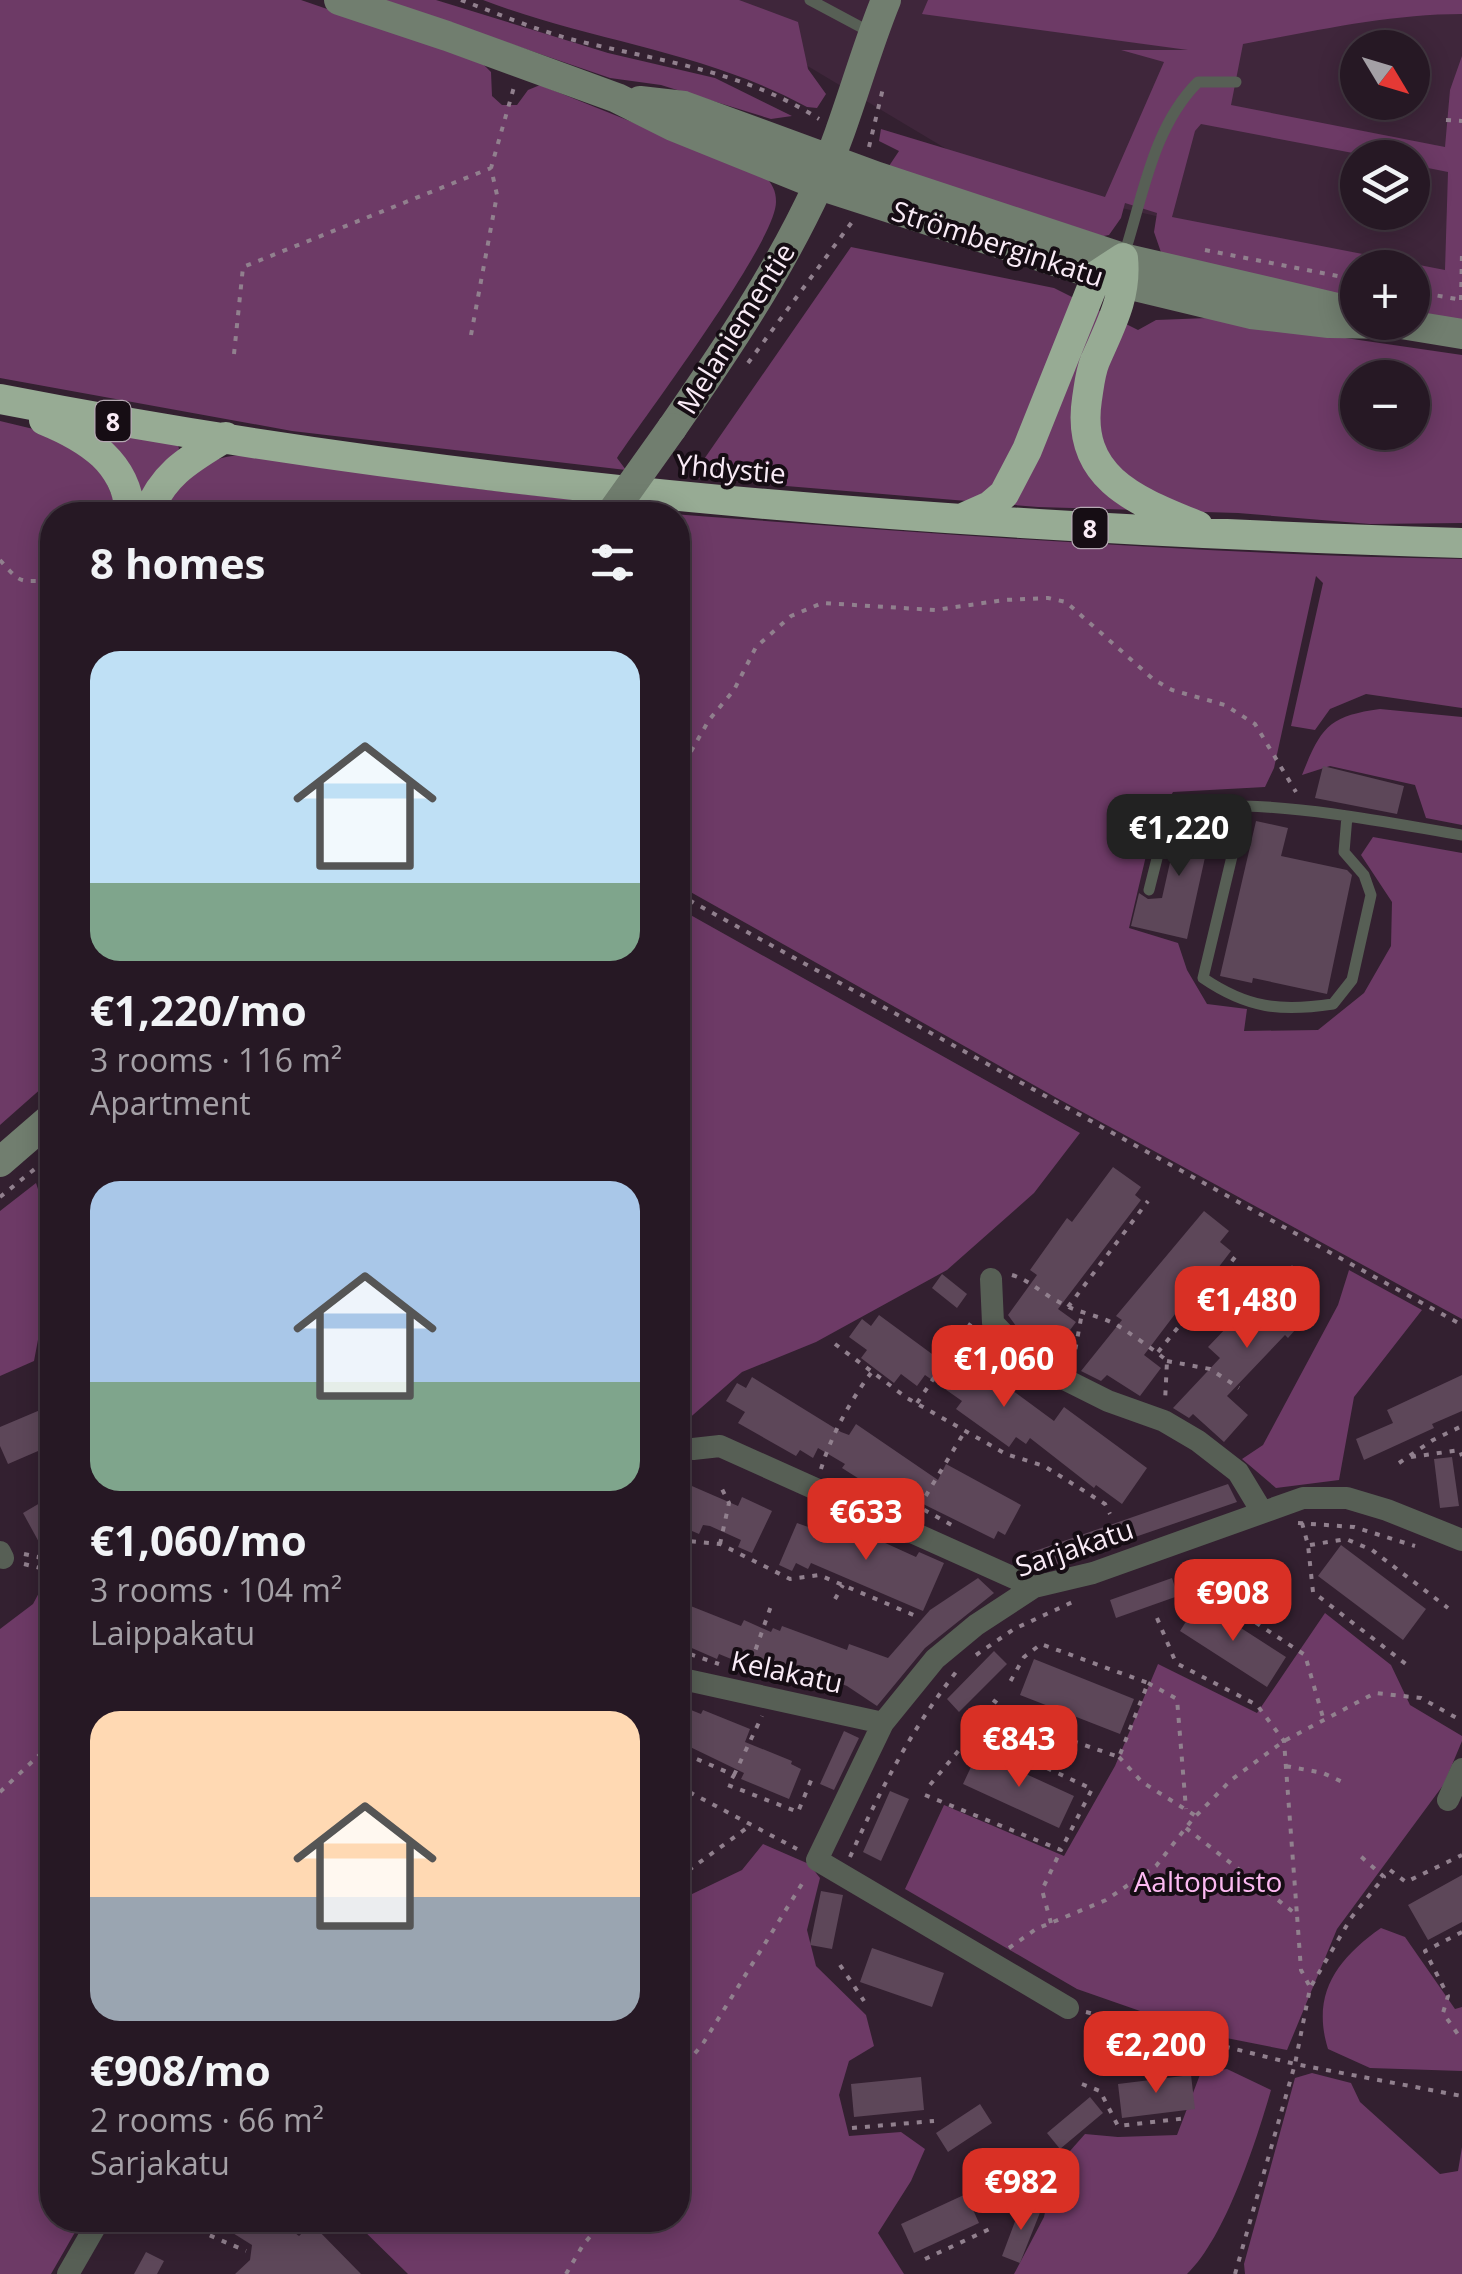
<!DOCTYPE html>
<meta charset="utf-8">
<style>
:root{--surface:#261824;--page:#2e212c;--text:#f1f3f6;--muted:#a4a0a6;--line:#423741;--accent:#d93025}
body{margin:0;font-family:"Open Sans",sans-serif;background:var(--page);color:var(--text);height:100vh;display:flex;flex-direction:column;font-size:38px;white-space:nowrap}
*{box-sizing:border-box;margin:0}
p{font-size:32px;color:var(--muted)}
.icon{flex:none;width:55px;height:55px;fill:none;stroke:currentColor;stroke-width:2;stroke-linecap:round;stroke-linejoin:round}
.map{position:relative;flex:1;overflow:hidden}
.drawer{position:absolute;left:40px;top:502px;width:650px;height:1730px;display:flex;flex-direction:column;background:var(--surface);border-radius:40px;box-shadow:0 5px 25px #0003,0 0 0 2px var(--line)}
.drawer>*{flex:none}
.needle{width:65px;rotate:128deg}
.fabs{position:absolute;left:1340px;top:30px;display:grid;gap:20px}
.fabs a{display:grid;place-items:center;width:90px;height:90px;border-radius:50%;background:var(--surface);box-shadow:0 5px 25px #0003,0 0 0 2px var(--line);font-size:50px}
.price{position:absolute;translate:-50% -85px;padding:0 22px;border-radius:20px;background:var(--accent);color:#fff;font-size:32px;line-height:65px;filter:drop-shadow(0 2px 5px #0008)}
.price::after{content:'';position:absolute;left:50%;top:60px;width:30px;height:22px;margin-left:-15px;background:inherit;clip-path:polygon(0 0,100% 0,50% 100%)}
.price.selected{background:#222;color:#fff}
ul{padding:0;list-style:none}
li{display:grid;align-content:center;gap:20px;height:530px;padding:0 50px}
li span{display:grid;place-items:center;height:310px;border-radius:30px;color:#555}
li>.icon{margin-inline-start:auto}
span .icon{width:180px;height:180px;fill:#fffc;stroke-width:1}
li b{font-size:42px}
h2{display:flex;justify-content:space-between;align-items:center;height:120px;padding:0 50px;font-size:42px}
.map>svg:first-child{display:block}
</style>
<div class="map">
<svg width="1462" height="2274" viewBox="0 0 1462 2274">
<rect width="100%" height="100%" fill="#332030"/>
<!-- built -->
<path fill="#3f263b" fill-rule="evenodd" d="M 697,0 L 1462,0 L 1462,273 L 1412,268 L 1372,267 L 995,178 ZM 1358,48 L 1412,48 L 1412,102 L 1358,102 ZM 1358,158 L 1412,158 L 1412,212 L 1358,212 Z"/>
<!-- green -->
<path fill="#6d3a66" fill-rule="evenodd" d="M 0,0 L 301,0 L 481,62 L 491,72 L 492,96 L 502,105 L 517,105 L 528,90 L 540,85 L 764,175 C 772,184 776,190 776,202 C 776,242 646,415 617,458 L 626,470 L 292,431 L 0,378 Z
M 382,0 L 436,0 L 608,53 L 715,78 L 792,116 L 771,119 L 661,85 L 610,78 Z
M 483,0 L 739,0 L 798,22 L 808,69 L 826,94 L 817,108 L 807,107 C 702,50 592,42 483,0 Z
M 928,0 L 1462,0 L 1462,14 C 1389,14 1315,31 1243,44 L 1231,105 L 1445,147 L 1450,90 L 1462,56 L 1462,321 L 1413,312 L 1412,268 L 1358,268 L 1357,302 L 1164,261 L 1154,232 L 1157,213 L 1125,203 L 1121,218 L 1109,235 L 1093,238 L 885,172 L 899,151 L 879,141 L 881,129 L 1105,197 L 1164,62 L 1121,50 L 1188,50 L 922,14 ZM 1201,124 L 1374,157 L 1412,158 L 1413,165 L 1448,172 L 1445,270 L 1172,217 L 1195,131 Z
M 851,247 L 1054,288 L 1138,330 L 1156,320 L 1208,318 L 1462,355 L 1462,523 L 1370,524 L 1238,513 L 1038,507 L 691,478 ZM 1358,378 L 1412,378 L 1412,432 L 1358,432 Z
M 0,421 L 50,433 L 99,465 L 120,515 L 52,515 L 52,1079 L 0,1125 Z
M 96,430 L 177,441 L 179,449 L 142,512 Z
M 241,455 L 471,488 L 604,503 L 596,515 L 164,515 C 179,478 200,458 241,455 Z
M 660,513 C 927,533 1194,554 1462,559 L 1462,708 L 1366,694 L 1330,709 L 1315,730 L 1291,726 L 1323,583 L 1316,576 L 1274,768 L 1265,787 L 1173,792 L 1153,826 L 1129,928 L 1178,943 L 1187,970 L 1207,1004 L 1247,1009 L 1244,1031 L 1318,1030 L 1364,993 L 1391,946 L 1392,902 L 1361,855 L 1373,837 L 1462,853 L 1462,1319 L 1055,1097 L 678,885 L 678,515 Z
M 1380,709 L 1462,717 L 1462,825 L 1426,818 L 1415,785 L 1330,766 L 1302,775 C 1321,727 1329,716 1380,709 Z
M 678,908 L 1080,1133 L 1034,1193 L 947,1270 L 816,1342 L 742,1372 L 678,1428 Z
M 36,1183 L 52,1232 L 52,1310 L 43,1313 L 34,1361 L 0,1376 L 0,1211 Z
M 1349,1270 L 1422,1310 L 1354,1397 L 1339,1480 L 1276,1488 L 1242,1459 L 1263,1445 L 1338,1305 Z
M 41,1589 L 52,1593 L 52,2220 L 82,2220 L 51,2274 L 0,2274 L 0,1629 L 33,1604 Z
M 1325,1613 L 1391,1665 L 1410,1705 L 1462,1736 L 1462,1741 L 1444,1784 L 1337,1929 L 1287,2050 L 1206,2034 L 1077,1989 L 905,1889 L 944,1805 L 1064,1856 L 1115,1766 L 1158,1664 L 1257,1713 Z
M 763,1844 L 809,1864 L 820,1878 L 807,1930 L 816,1966 L 866,2015 L 874,2046 L 849,2061 L 839,2095 L 849,2136 L 901,2132 L 925,2149 L 911,2181 L 878,2233 L 904,2274 L 408,2274 L 353,2220 L 678,2220 L 678,1904 L 690,1895 L 742,1870 Z
M 1381,1928 L 1405,1937 L 1455,2009 L 1462,2007 L 1462,2071 L 1370,2068 L 1328,2049 C 1311,1994 1337,1959 1381,1928 Z
M 1227,2069 L 1271,2090 C 1256,2142 1225,2238 1187,2274 L 1014,2274 L 1044,2217 L 1054,2169 L 1085,2134 L 1118,2137 L 1177,2135 L 1201,2072 Z
M 1312,2073 L 1351,2083 L 1360,2102 L 1440,2174 L 1458,2171 L 1462,2147 L 1462,2274 L 1245,2274 L 1244,2264 L 1295,2078 Z"/>
<!-- building -->
<path fill="#5d4759" d="M 1323,766 L 1404,786 L 1397,814 L 1315,798 Z
M 1193,809 L 1215,812 L 1187,939 L 1131,926 L 1139,893 L 1148,899 L 1162,898 L 1180,818 L 1184,811 Z
M 1256,821 L 1288,828 L 1281,856 L 1347,870 L 1352,875 L 1327,994 L 1253,978 L 1252,983 L 1220,976 Z
M 1113,1167 L 1141,1187 L 1135,1195 L 1141,1200 L 1058,1309 L 1076,1322 L 1053,1353 L 1016,1326 L 1008,1315 L 1037,1275 L 1030,1270 L 1067,1218 L 1072,1222 Z
M 1204,1211 L 1229,1231 L 1220,1242 L 1231,1251 L 1199,1293 L 1194,1289 L 1144,1355 L 1161,1368 L 1140,1396 L 1107,1375 L 1101,1381 L 1081,1371 L 1122,1320 L 1116,1316 Z
M 1292,1265 L 1316,1288 L 1310,1295 L 1318,1304 L 1288,1338 L 1285,1335 L 1227,1396 L 1248,1415 L 1224,1442 L 1193,1414 L 1189,1418 L 1173,1408 L 1220,1358 L 1208,1347 L 1248,1305 L 1251,1309 Z
M 942,1274 L 967,1294 L 957,1308 L 932,1288 Z
M 879,1315 L 947,1365 L 949,1362 L 970,1377 L 978,1365 L 1054,1421 L 1064,1407 L 1147,1468 L 1122,1504 L 1096,1485 L 1094,1488 L 1030,1438 L 1026,1444 L 1016,1437 L 1009,1447 L 956,1409 L 962,1401 L 925,1375 L 917,1386 L 901,1374 L 894,1383 L 861,1358 L 867,1350 L 849,1337 L 862,1319 L 871,1326 Z
M 1462,1375 L 1462,1411 L 1432,1424 L 1434,1428 L 1364,1460 L 1356,1439 L 1393,1423 L 1387,1410 Z
M 752,1377 L 841,1432 L 849,1435 L 856,1424 L 938,1480 L 946,1464 L 1021,1505 L 1005,1535 L 998,1531 L 994,1539 L 917,1501 L 915,1504 L 899,1493 L 894,1501 L 842,1468 L 845,1464 L 818,1448 L 813,1458 L 800,1450 L 796,1456 L 738,1423 L 745,1412 L 726,1401 L 737,1383 L 746,1388 Z
M 52,1405 L 52,1445 L 8,1464 L 0,1446 L 0,1427 Z
M 1452,1457 L 1459,1506 L 1440,1508 L 1434,1459 Z
M 678,1480 L 738,1506 L 742,1497 L 772,1511 L 752,1553 L 738,1547 L 741,1540 L 710,1526 L 703,1525 L 699,1534 L 678,1525 Z
M 1228,1484 L 1237,1502 L 1039,1570 L 1032,1552 Z
M 40,1503 L 52,1525 L 52,1537 L 40,1544 L 23,1513 Z
M 797,1523 L 842,1539 L 848,1526 L 916,1557 L 919,1552 L 944,1563 L 923,1611 L 811,1563 L 808,1569 L 796,1563 L 792,1571 L 779,1565 Z
M 1341,1545 L 1426,1609 L 1403,1640 L 1318,1576 Z
M 978,1578 L 994,1593 L 925,1648 L 877,1706 L 847,1686 L 828,1679 L 826,1685 L 745,1653 L 741,1663 L 719,1654 L 717,1659 L 678,1642 L 678,1601 L 741,1626 L 744,1620 L 771,1632 L 773,1628 L 780,1631 L 782,1626 L 847,1650 L 849,1644 L 888,1658 L 930,1610 Z
M 1172,1578 L 1178,1596 L 1116,1618 L 1110,1600 Z
M 1199,1601 L 1286,1657 L 1267,1687 L 1180,1631 Z
M 994,1651 L 1007,1664 L 959,1712 L 947,1699 Z
M 1034,1659 L 1134,1699 L 1120,1734 L 1020,1695 Z
M 691,1710 L 701,1714 L 703,1710 L 750,1729 L 745,1742 L 792,1761 L 791,1764 L 801,1769 L 789,1799 L 741,1779 L 744,1773 L 686,1745 L 688,1741 L 680,1738 Z
M 844,1731 L 859,1738 L 834,1790 L 820,1784 Z
M 978,1752 L 1074,1796 L 1059,1828 L 963,1784 Z
M 890,1791 L 909,1799 L 881,1861 L 863,1852 Z
M 1462,1875 L 1462,1922 L 1428,1940 L 1408,1905 Z
M 821,1891 L 843,1895 L 832,1949 L 810,1945 Z
M 872,1948 L 944,1973 L 932,2007 L 860,1982 Z
M 1191,2075 L 1195,2109 L 1122,2118 L 1118,2084 Z
M 921,2077 L 924,2110 L 854,2117 L 851,2084 Z
M 1090,2097 L 1103,2113 L 1060,2149 L 1047,2133 Z
M 980,2104 L 992,2123 L 948,2152 L 936,2133 Z
M 966,2194 L 979,2223 L 914,2253 L 901,2224 Z
M 1022,2203 L 1041,2210 L 1020,2263 L 1002,2256 Z
M 212,2220 L 278,2220 L 299,2236 L 312,2224 L 361,2274 L 235,2274 L 250,2260 L 252,2245 Z
M 146,2252 L 164,2261 L 157,2274 L 134,2274 Z"/>
<g fill="none" stroke-linecap="round" stroke-linejoin="round">
<!-- path -->
<path stroke="#91808e" stroke-width="4" stroke-dasharray="5 8" stroke-linecap="butt" d="M 461,0 C 499,14 538,31 578,41 C 661,61 746,72 819,119
M 1446,120 L 1462,121
M 869,147 L 884,84
M 1205,250 L 1358,280
M 1412,291 L 1462,300
M 1461,300 L 1462,253
M 471,335 L 497,195 L 491,168 L 514,87
M 234,354 L 243,267 L 491,168
M 748,363 L 852,222
M 0,560 C 25,589 20,578 52,582
M 678,774 L 709,720 L 734,690 L 756,647 L 791,616 L 822,603 L 935,610 L 1004,600 L 1048,598 L 1066,602 L 1153,679 L 1172,690 L 1225,705 L 1255,724 L 1296,792
M 678,894 L 1462,1325
M 0,1197 L 52,1155
M 1012,1275 C 1031,1281 1041,1293 1059,1302 C 1077,1313 1099,1315 1117,1325 C 1128,1332 1159,1353 1167,1361 L 1165,1402
M 1068,1307 L 1148,1201
M 835,1344 L 907,1398 L 1006,1454 L 1044,1466 L 1105,1504 L 1110,1514
M 1158,1352 L 1236,1256
M 1167,1361 L 1210,1369 L 1239,1388
M 1073,1362 L 1082,1313
M 917,1403 L 973,1320
M 1411,1457 L 1460,1450 L 1462,1456
M 1399,1463 L 1433,1440 L 1462,1426
M 821,1469 C 831,1436 850,1401 871,1373
M 919,1507 L 965,1431
M 917,1514 L 919,1507 L 957,1528
M 1298,1523 L 1354,1527 L 1415,1546
M 1302,1523 L 1308,1545 L 1313,1592 L 1411,1668
M 678,1540 L 720,1544 L 790,1579 L 819,1575 L 916,1616
M 720,1544 L 729,1503 L 720,1485
M 1310,1545 L 1346,1539 L 1372,1550 L 1448,1608
M 24,1554 L 38,1557 L 52,1567
M 24,1564 L 44,1569 L 52,1581
M 835,1599 L 843,1585
M 1177,1611 L 1197,1584 L 1305,1655 L 1324,1721
M 1157,1618 L 1176,1663 L 1257,1705 L 1284,1741 L 1297,1915
M 678,1650 L 719,1664
M 976,1655 L 1014,1629 L 1077,1600
M 738,1669 L 752,1664 L 799,1681
M 747,1674 L 771,1606
M 1148,1683 L 1177,1699 L 1186,1809
M 993,1700 L 1026,1725 L 1119,1757 L 1148,1683 L 1041,1644 L 1024,1657 L 1010,1682
M 685,1754 L 734,1775 L 728,1785 L 798,1812 L 812,1778
M 1119,1757 L 1142,1782 L 1196,1816
M 1286,1766 L 1323,1773 L 1347,1784
M 734,1775 L 762,1716
M 678,1786 L 797,1849
M 0,1792 L 52,1743
M 925,1795 L 1061,1850 L 1092,1789 L 984,1739 L 965,1743 L 929,1786
M 1186,1828 L 1297,1915 L 1301,1970 L 1310,1987
M 850,1857 C 881,1788 913,1726 960,1667
M 1390,1870 L 1406,1882 L 1462,1855
M 678,1878 L 751,1825
M 1051,1923 L 1042,1890 L 1061,1850
M 1462,1932 L 1425,1951 L 1448,1996 L 1443,2013 L 1462,2040
M 1009,1948 L 1036,1929 L 1106,1900 L 1156,1866 L 1192,1820 L 1231,1780 L 1284,1741 L 1375,1693 L 1421,1698 L 1462,1721
M 840,1965 L 864,2001
M 1086,2012 L 1295,2064 L 1462,2096
M 678,2073 L 702,2045 L 805,1879
M 1082,2084 L 1100,2091 L 1118,2126 L 1188,2118
M 852,2128 L 934,2121
M 174,2220 L 246,2251
M 284,2220 L 298,2229
M 925,2259 L 994,2227
M 566,2274 L 583,2245 L 604,2220
M 1235,2274 L 1295,2064 L 1310,1988 L 1351,1918 L 1384,1877 L 1357,1853"/>
<!-- lane -->
<path stroke="#575f55" stroke-width="11" d="M 810,0 L 870,32
M 1123,258 C 1143,198 1152,128 1198,82 L 1236,82
M 1347,816 L 1344,852 L 1364,875 L 1371,895 L 1352,980 L 1333,1004 C 1280,1012 1247,1008 1203,978 L 1244,806 C 1317,808 1390,823 1462,835
M 1149,890 L 1166,823 L 1178,803 L 1193,800 L 1244,806"/>
<!-- street -->
<path stroke="#575f55" stroke-width="22" d="M 991,1279 L 993,1323 L 1021,1352 L 1062,1378 L 1108,1401 L 1164,1421 L 1198,1441 L 1238,1472 L 1261,1510
M 693,1449 L 720,1446 L 1034,1587
M 0,1552 L 3,1558
M 678,1678 L 883,1723
M 1448,1800 L 1462,1769
M 1068,2008 L 817,1860 L 883,1723 L 935,1659 L 976,1625 L 1034,1587 L 1093,1573 L 1303,1498 L 1347,1498 L 1387,1510 L 1462,1540
M 68,2274 L 99,2220"/>
<!-- secondary -->
<path stroke="#717e6f" stroke-width="30" d="M 339,0 L 447,36 L 617,98 L 673,126 L 819,185 L 1126,284 L 1251,314 L 1329,323 L 1396,324
M 640,101 L 684,106 L 878,177 L 1123,258 L 1342,309
M 1389,322 L 1462,334
M 672,428 C 726,350 778,273 818,186 C 846,126 861,61 886,0
M 0,1162 L 52,1117"/>
<!-- highway -->
<path stroke="#97ab94" stroke-width="30" d="M 0,399 C 481,493 973,528 1462,543
M 44,420 C 88,438 128,463 130,515
M 147,515 C 163,473 190,459 226,437
M 963,518 L 990,506 L 1004,494 L 1027,450 L 1097,275 L 1123,258 C 1127,297 1110,326 1095,361 C 1090,373 1089,387 1087,399 C 1075,479 1137,501 1198,526"/>
<!-- secondary-bridge -->
<path stroke="#717e6f" stroke-width="30" d="M 610,515 L 672,428"/>
</g>
<g text-anchor="middle" dominant-baseline="central" stroke-width="8" stroke-linejoin="round" paint-order="stroke">
<!-- shield labels -->
<g fill="#160d14" stroke="#b5a8b2" stroke-width="2.5">
<rect x="95.5" y="401" width="35" height="40" rx="8"/>
<rect x="1072.5" y="508" width="35" height="40" rx="8"/>
</g>
<g font-size="25" font-weight="bold" fill="#f9ebf6">
<text x="113" y="421">8</text>
<text x="1090" y="528">8</text>
</g>
<!-- street labels -->
<g font-size="28" fill="#f9ebf6" stroke="#160d14">
<text transform="translate(998 243) rotate(18)">Strömberginkatu</text>
<text transform="translate(735 328) rotate(-58)">Melaniementie</text>
<text transform="translate(731 468) rotate(5)">Yhdystie</text>
<text transform="translate(1074 1547) rotate(-19)">Sarjakatu</text>
<text transform="translate(787 1671) rotate(12)">Kelakatu</text>
</g>
<!-- park labels -->
<g font-size="28" fill="#fdbaf2" stroke="#160d14">
<text x="1208" y="1881">Aaltopuisto</text>
</g>
</g>
</svg>
<div class="fabs">
<a><svg class="needle" viewBox="-14 -14 28 28"><path d="M0-13l5 13h-10z" fill="#e53935"/><path d="M0 13l5-13h-10z" fill="#a4a0a6"/></svg></a>
<a><svg class="icon" aria-label="layers" viewBox="0 0 24 24"><path d="M12 4l9 5-9 5-9-5zM3 14l9 5 9-5"/></svg></a>
<a>+</a>
<a>−</a>
</div>
<b class="price selected" style="left:1179px;top:879px">€1,220</b>
<b class="price" style="left:1247px;top:1351px">€1,480</b>
<b class="price" style="left:1004px;top:1410px">€1,060</b>
<b class="price" style="left:866px;top:1563px">€633</b>
<b class="price" style="left:1233px;top:1644px">€908</b>
<b class="price" style="left:1019px;top:1790px">€843</b>
<b class="price" style="left:1156px;top:2096px">€2,200</b>
<b class="price" style="left:1021px;top:2233px">€982</b>
<section class="drawer">
<h2>8 homes<svg class="icon" aria-label="filters" viewBox="0 0 24 24"><path d="M4 7h16M4 17h16"/><circle cx="9" cy="7" r="2"/><circle cx="15" cy="17" r="2"/></svg></h2>
<ul>
<li><span style="background:linear-gradient(#bfe0f5 75%,#7fa58c 0)"><svg class="icon" aria-label="home" viewBox="0 0 24 24"><path d="M3 11l9-7 9 7M6 9v11h12V9"/></svg></span><div><b>€1,220/mo</b><p>3 rooms · 116 m²</p><p>Apartment</p></div></li>
<li><span style="background:linear-gradient(#a9c7e8 65%,#7fa58c 0)"><svg class="icon" aria-label="home" viewBox="0 0 24 24"><path d="M3 11l9-7 9 7M6 9v11h12V9"/></svg></span><div><b>€1,060/mo</b><p>3 rooms · 104 m²</p><p>Laippakatu</p></div></li>
<li><span style="background:linear-gradient(#ffd9b3 60%,#9aa5b1 0)"><svg class="icon" aria-label="home" viewBox="0 0 24 24"><path d="M3 11l9-7 9 7M6 9v11h12V9"/></svg></span><div><b>€908/mo</b><p>2 rooms · 66 m²</p><p>Sarjakatu</p></div></li>
</ul>
</section>
</div>
